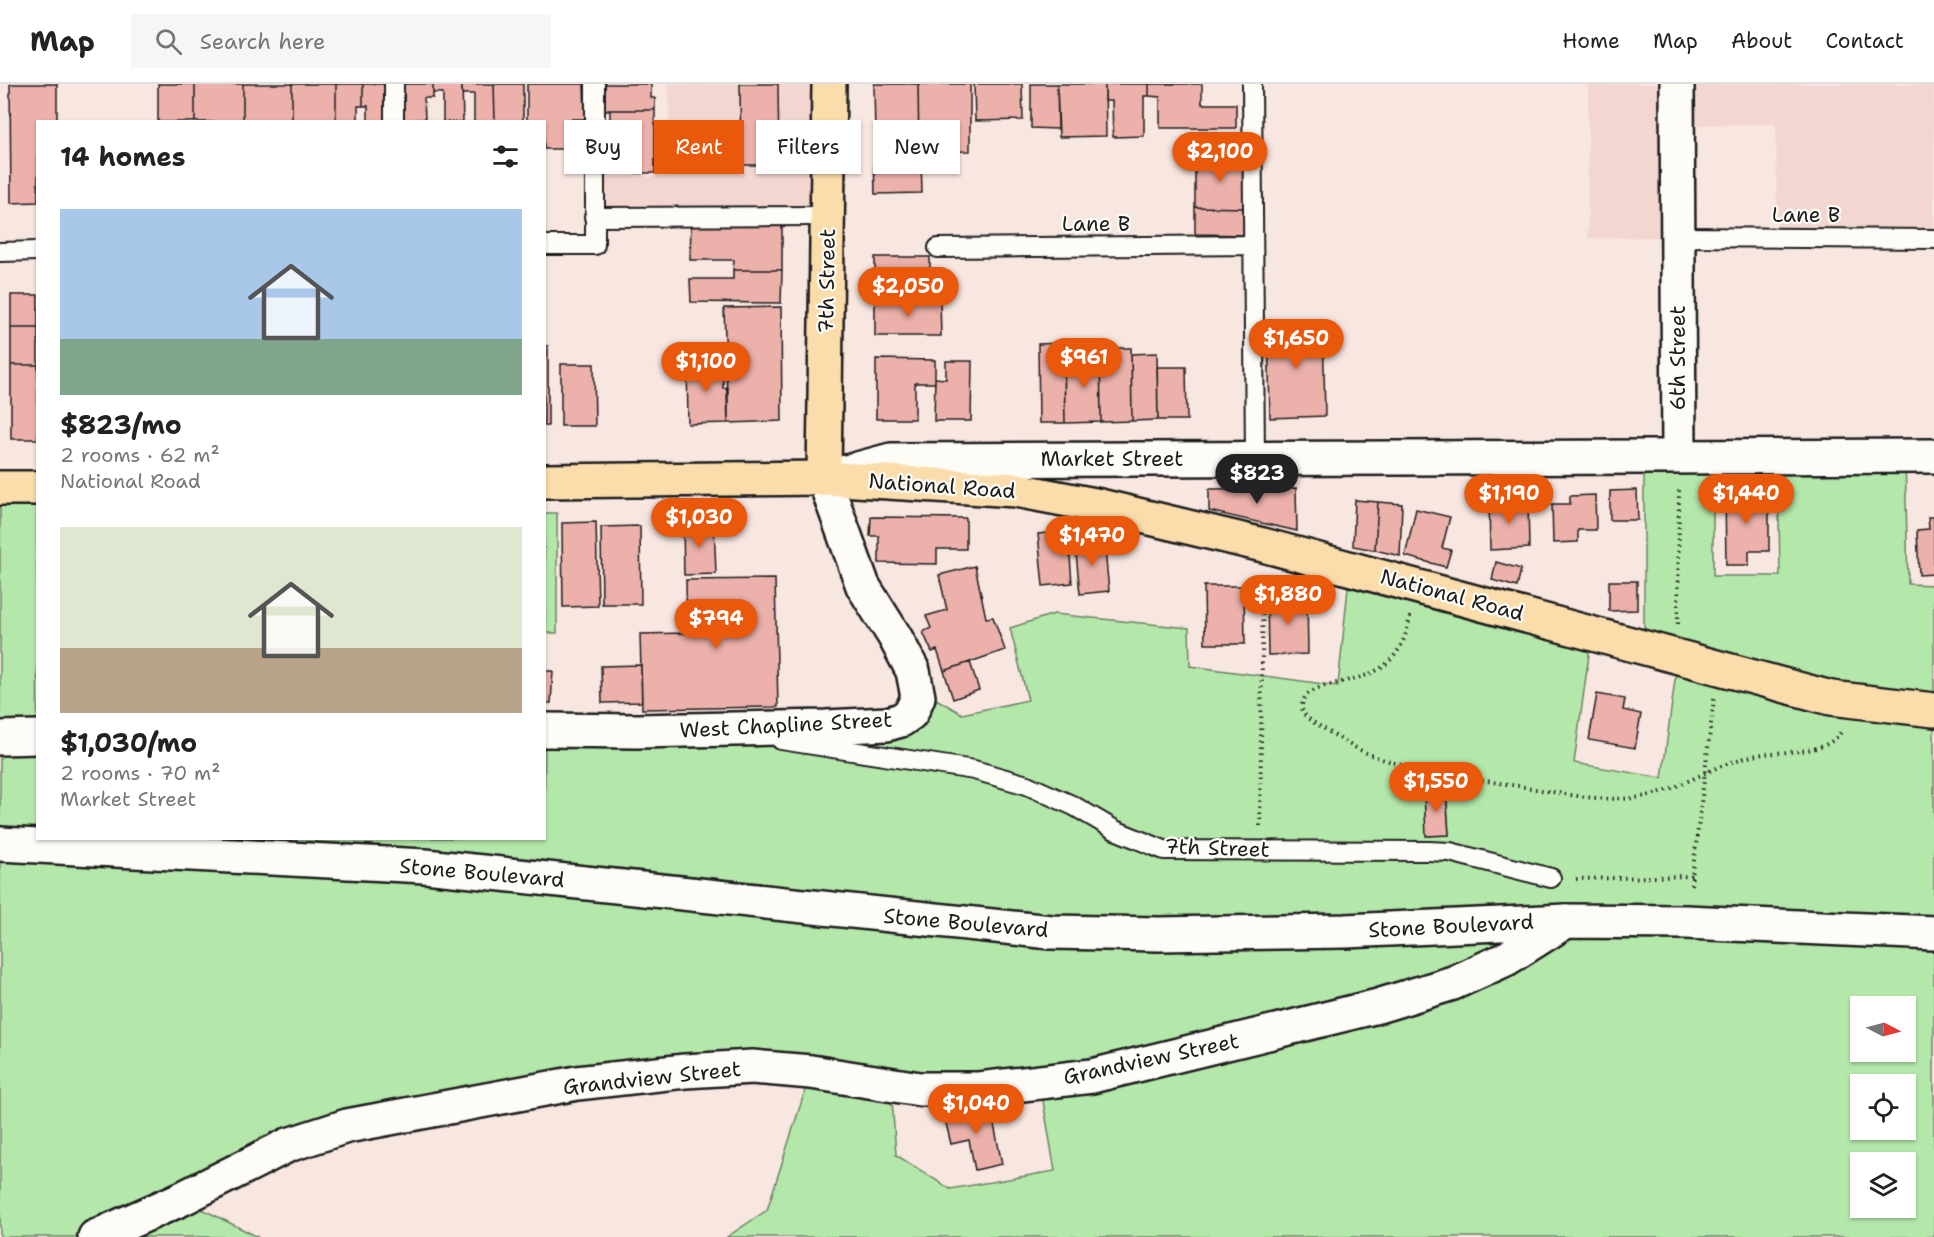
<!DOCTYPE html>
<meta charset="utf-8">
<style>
:root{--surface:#fff;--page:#f6f6f6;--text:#222;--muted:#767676;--line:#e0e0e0;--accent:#ea580c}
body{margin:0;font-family:"Shantell Sans",sans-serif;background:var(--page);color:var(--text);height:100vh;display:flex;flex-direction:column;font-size:22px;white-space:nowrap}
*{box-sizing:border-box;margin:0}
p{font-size:20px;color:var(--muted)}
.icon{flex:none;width:33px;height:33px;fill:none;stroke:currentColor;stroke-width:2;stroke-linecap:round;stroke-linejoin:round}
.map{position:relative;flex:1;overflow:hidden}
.side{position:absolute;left:36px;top:36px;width:510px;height:720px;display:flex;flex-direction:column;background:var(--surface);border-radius:0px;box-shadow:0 2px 4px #0004}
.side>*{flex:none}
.hud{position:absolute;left:564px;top:36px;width:570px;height:54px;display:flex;gap:12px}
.needle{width:39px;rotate:96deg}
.controls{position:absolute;left:1850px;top:912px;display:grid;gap:12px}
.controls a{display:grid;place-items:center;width:66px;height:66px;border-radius:0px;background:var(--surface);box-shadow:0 2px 4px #0004;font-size:30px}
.price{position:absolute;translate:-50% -51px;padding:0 14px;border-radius:21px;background:var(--accent);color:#fff;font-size:20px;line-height:39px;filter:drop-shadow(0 2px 3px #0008)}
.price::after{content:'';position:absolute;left:50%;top:36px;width:18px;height:14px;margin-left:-9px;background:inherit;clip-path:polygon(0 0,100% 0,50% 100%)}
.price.selected{background:#222;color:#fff}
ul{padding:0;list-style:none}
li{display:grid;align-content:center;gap:12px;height:318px;padding:0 24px}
li span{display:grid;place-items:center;height:186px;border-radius:0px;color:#555}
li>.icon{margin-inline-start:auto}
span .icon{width:108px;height:108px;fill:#fffc;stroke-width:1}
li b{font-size:26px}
h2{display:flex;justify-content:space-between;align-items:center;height:72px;padding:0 24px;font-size:26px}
.chip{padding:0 21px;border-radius:0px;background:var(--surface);box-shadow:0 2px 4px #0004;font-size:21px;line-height:54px}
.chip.selected{background:var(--accent);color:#fff}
header{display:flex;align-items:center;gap:36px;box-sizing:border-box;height:84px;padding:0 30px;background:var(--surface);border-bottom:2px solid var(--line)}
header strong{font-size:28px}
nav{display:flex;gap:33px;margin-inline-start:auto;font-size:21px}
.search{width:420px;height:54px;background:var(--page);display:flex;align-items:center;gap:15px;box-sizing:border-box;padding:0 21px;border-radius:0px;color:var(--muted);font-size:22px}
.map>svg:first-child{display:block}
</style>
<header>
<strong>Map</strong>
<div class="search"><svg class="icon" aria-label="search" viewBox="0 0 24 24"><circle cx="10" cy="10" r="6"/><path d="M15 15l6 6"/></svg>Search here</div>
<nav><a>Home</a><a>Map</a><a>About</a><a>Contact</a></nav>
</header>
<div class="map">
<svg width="1934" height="1153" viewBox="0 0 1934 1153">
<rect width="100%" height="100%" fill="#f8e6e0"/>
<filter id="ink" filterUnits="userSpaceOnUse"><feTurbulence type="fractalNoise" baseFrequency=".0167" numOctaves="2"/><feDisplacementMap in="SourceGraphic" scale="12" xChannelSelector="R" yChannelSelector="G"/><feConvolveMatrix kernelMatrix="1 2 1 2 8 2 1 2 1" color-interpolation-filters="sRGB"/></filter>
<g filter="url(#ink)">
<!-- built -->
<path fill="#f4d6d0" d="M 669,0 L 829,0 L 827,141 L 594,143 L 595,93 L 670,92 Z
M 1588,0 L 1934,0 L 1934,155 L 1777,154 L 1776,40 L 1677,41 L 1677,153 L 1588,154 Z"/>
<!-- green -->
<path fill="#b4e8aa" stroke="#688263" stroke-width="1.5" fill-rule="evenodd" d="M 1644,372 L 1713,372 L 1713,492 L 1780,492 L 1778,372 L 1905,372 L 1908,500 L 1934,501 L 1934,1153 L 727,1153 L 767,1126 L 811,988 L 347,1042 L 182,1115 L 258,1153 L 0,1153 L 0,404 L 37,404 L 38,754 L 544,754 L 545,646 L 887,640 L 917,604 L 962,630 L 1028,616 L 1010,544 L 1054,530 L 1189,544 L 1190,582 L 1338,602 L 1350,484 L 1592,549 L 1574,679 L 1662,694 L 1678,573 L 1644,563 ZM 1446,706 L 1449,751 L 1427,752 L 1424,708 ZM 1860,922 L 1905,922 L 1905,968 L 1860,968 ZM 1040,999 L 1055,1087 L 950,1105 L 896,1071 L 891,1002 ZM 1860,1000 L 1905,1000 L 1905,1046 L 1860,1046 ZM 1860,1078 L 1905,1078 L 1905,1124 L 1860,1124 Z
M 544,429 L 557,429 L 557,549 L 545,549 Z"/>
<!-- building -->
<path fill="#ecb1ab" stroke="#1c1c1c" stroke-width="1.5" d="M 10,0 L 57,0 L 57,38 L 38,38 L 38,118 L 11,119 Z
M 158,0 L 195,0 L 195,38 L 158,38 Z
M 195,0 L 243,0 L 243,38 L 195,38 Z
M 243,0 L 292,0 L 292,38 L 243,38 Z
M 292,0 L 336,0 L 336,38 L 292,38 Z
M 336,0 L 363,0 L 363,22 L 358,22 L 358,38 L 336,38 Z
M 363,0 L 386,0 L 386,38 L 368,38 L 368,22 L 363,22 Z
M 403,0 L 433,0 L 433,14 L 424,14 L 425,35 L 403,36 Z
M 433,0 L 462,0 L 463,38 L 443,38 L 443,9 L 433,9 Z
M 462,0 L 494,0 L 495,38 L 474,38 L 474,10 L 462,10 Z
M 494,0 L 523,0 L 523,38 L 495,38 Z
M 527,0 L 584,0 L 585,35 L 572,35 L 572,65 L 544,65 L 544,38 L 527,38 Z
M 603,0 L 651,0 L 651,14 L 655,14 L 655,26 L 604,26 Z
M 740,0 L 778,0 L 779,81 L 741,81 Z
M 874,0 L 918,0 L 919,68 L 895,67 L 895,51 L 875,51 Z
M 918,0 L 970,0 L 970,67 L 919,68 Z
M 974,0 L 1022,0 L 1023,36 L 975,37 Z
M 1031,0 L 1057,0 L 1058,45 L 1031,44 Z
M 1057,0 L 1105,0 L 1106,52 L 1059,53 Z
M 1105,0 L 1149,0 L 1149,12 L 1144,12 L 1144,52 L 1113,53 L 1112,17 L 1105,17 Z
M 1149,0 L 1202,0 L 1202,20 L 1236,20 L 1236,44 L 1160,44 L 1160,13 L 1149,12 Z
M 610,26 L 655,26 L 655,89 L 610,89 Z
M 921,72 L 922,109 L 875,110 L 874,73 Z
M 1195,75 L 1246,75 L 1245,124 L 1195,123 Z
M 1195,123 L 1245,124 L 1245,151 L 1195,150 Z
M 691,141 L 782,141 L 782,186 L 733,186 L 734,176 L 690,176 Z
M 875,173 L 930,173 L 930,216 L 875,216 Z
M 733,186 L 782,186 L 781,219 L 691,218 L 690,195 L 733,195 Z
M 11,211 L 38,211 L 38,244 L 11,244 Z
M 875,216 L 940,216 L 941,252 L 875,252 Z
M 781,223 L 782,337 L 728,339 L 724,224 Z
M 1268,238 L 1323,238 L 1325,332 L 1270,334 Z
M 11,244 L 38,244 L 38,281 L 11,281 Z
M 1064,259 L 1065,339 L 1039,339 L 1038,260 Z
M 544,262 L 548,262 L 548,342 L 544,342 Z
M 1100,264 L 1131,264 L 1132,337 L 1101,338 Z
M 1100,264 L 1101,338 L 1065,339 L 1064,283 L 1079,283 L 1078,265 Z
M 1157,269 L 1158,336 L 1132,337 L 1131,270 Z
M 687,274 L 707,274 L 707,282 L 723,281 L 723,304 L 728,304 L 728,339 L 688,340 Z
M 876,275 L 935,276 L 935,299 L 915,299 L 915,335 L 876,335 Z
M 946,277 L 972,277 L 971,337 L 934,337 L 935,294 L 946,295 Z
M 561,280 L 594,280 L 595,342 L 561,342 Z
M 11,281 L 38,281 L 38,355 L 11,355 Z
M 1157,283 L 1186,283 L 1187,336 L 1158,336 Z
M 1296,404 L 1297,447 L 1209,427 L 1209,405 Z
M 1637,406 L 1638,436 L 1610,436 L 1610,407 Z
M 1725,407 L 1769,407 L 1769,467 L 1749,467 L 1749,481 L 1726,481 Z
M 1595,411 L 1596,446 L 1578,446 L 1578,458 L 1553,459 L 1552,420 L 1570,420 L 1570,412 Z
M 1355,416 L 1378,418 L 1375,466 L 1353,462 Z
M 1528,417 L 1529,464 L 1490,466 L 1489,418 Z
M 1378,418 L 1402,420 L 1400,472 L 1375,466 Z
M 1416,425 L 1450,433 L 1442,464 L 1451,466 L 1446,483 L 1405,472 Z
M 871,433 L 966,434 L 966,465 L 937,465 L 937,480 L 879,479 L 879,452 L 870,452 Z
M 1928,433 L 1934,433 L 1934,490 L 1919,491 L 1917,446 L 1929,445 Z
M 596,438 L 598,522 L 563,523 L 562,439 Z
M 714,439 L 716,490 L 684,491 L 683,440 Z
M 640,442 L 641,520 L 602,520 L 601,443 Z
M 1068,447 L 1072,499 L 1043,502 L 1038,450 Z
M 1104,456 L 1109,507 L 1080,510 L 1075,459 Z
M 1496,478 L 1521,485 L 1517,503 L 1492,496 Z
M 975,482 L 986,534 L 993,533 L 1005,566 L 944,587 L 937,566 L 932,568 L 923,548 L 931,544 L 926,532 L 947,526 L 939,491 Z
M 775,495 L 778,623 L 642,625 L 640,550 L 687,549 L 686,496 Z
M 1609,497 L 1637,497 L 1637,526 L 1609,527 Z
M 1204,502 L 1244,502 L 1245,560 L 1205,560 Z
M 1307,512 L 1308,570 L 1268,571 L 1267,513 Z
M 970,578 L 979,606 L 953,615 L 944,587 Z
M 641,581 L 642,618 L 602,619 L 601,582 Z
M 544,587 L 553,587 L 551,619 L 544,619 Z
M 1597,610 L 1625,615 L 1623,626 L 1641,630 L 1635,664 L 1589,656 Z
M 1446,706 L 1449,751 L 1426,752 L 1424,707 Z
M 990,1021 L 1002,1080 L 975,1086 L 969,1056 L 951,1060 L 944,1031 Z"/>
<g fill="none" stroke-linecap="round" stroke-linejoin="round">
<defs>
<path id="service" d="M 1252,0 L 1255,374
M 394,38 L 394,0
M 594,133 L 828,132
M 1677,153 L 1934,155
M 544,161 L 595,161 L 595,0
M 938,164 L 1253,161
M 0,168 L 38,167
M 781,656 L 974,686 L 1027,701 L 1074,722 L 1115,746 L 1164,766 L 1428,767 L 1450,768 L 1551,794"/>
<path id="minor" d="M 1677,0 L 1679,372
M 544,646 L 637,647 L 826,643 L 887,640 L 901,636 L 911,629 L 918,613 L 913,587 L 895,553 L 863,502 L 824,394 L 891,376 L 1934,372
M 0,654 L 38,653
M 95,1153 L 181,1115 L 288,1061 L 347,1042 L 577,999 L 685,987 L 752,983 L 811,988 L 920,1005 L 979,1005 L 1092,992 L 1378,922 L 1453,899 L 1506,875 L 1566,837"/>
<path id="tertiary" d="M 0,760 L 425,782 L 1051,848 L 1159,850 L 1345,847 L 1566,837 L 1686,838 L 1934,849"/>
<path id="primary" d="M 824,394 L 829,0
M 544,397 L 824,394 L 1016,406 L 1100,422 L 1263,461 L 1831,614 L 1934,626
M 0,404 L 38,404"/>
</defs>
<!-- service casing -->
<use href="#service" stroke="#1c1c1c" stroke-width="22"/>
<!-- minor casing -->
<use href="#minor" stroke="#1c1c1c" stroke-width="38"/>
<!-- tertiary casing -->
<use href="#tertiary" stroke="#1c1c1c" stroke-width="38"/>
<!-- primary casing -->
<use href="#primary" stroke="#1c1c1c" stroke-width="38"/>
<!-- path -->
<path stroke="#1c1c1c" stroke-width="4" stroke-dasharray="1.5 4.5" stroke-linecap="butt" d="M 1410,532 C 1406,554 1399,573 1379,585 C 1359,598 1325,598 1311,608 C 1306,610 1302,617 1302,623 C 1302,633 1315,639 1323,644 C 1341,656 1359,667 1379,674 C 1422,689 1468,694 1512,701 C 1551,707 1594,718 1634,714 C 1676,710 1711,680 1753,672 C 1782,665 1824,673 1841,648
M 1678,540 L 1679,403
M 1260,742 L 1263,495
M 1576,795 L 1692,792
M 1691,801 L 1714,615"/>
<!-- service -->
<use href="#service" stroke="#fdfcf7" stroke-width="18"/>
<!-- minor -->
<use href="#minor" stroke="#fdfcf7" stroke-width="33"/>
<!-- tertiary -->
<use href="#tertiary" stroke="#fdfcf7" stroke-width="33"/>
<!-- primary -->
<use href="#primary" stroke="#fbddab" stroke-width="33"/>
</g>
</g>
<g text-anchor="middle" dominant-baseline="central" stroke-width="4.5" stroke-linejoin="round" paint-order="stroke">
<!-- street labels -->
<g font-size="21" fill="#1c1c1c" stroke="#fdfcf7">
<text x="1806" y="131">Lane B</text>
<text x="1096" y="140">Lane B</text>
<text transform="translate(827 197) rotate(-89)">7th Street</text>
<text transform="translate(1678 274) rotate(-90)">6th Street</text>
<text x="1112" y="375">Market Street</text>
<text transform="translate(942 402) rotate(4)">National Road</text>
<text transform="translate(1452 511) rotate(15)">National Road</text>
<text transform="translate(786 641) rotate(-3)">West Chapline Street</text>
<text transform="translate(1217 764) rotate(2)">7th Street</text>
<text transform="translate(482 789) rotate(5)">Stone Boulevard</text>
<text transform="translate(966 839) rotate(5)">Stone Boulevard</text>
<text transform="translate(1451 842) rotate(-3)">Stone Boulevard</text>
<text transform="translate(1151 975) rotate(-12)">Grandview Street</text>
<text transform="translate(652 994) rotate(-6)">Grandview Street</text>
</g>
</g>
</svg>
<div class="controls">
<a><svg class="needle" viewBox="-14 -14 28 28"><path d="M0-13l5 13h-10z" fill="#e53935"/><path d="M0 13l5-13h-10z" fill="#767676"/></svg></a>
<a><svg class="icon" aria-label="locate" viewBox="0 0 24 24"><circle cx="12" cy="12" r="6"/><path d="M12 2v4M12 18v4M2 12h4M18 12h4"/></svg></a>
<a><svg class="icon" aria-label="layers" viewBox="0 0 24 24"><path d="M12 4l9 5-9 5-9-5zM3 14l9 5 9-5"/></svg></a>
</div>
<b class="price" style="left:1220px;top:99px">$2,100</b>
<b class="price" style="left:908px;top:234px">$2,050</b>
<b class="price" style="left:1296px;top:286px">$1,650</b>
<b class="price" style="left:1084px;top:305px">$961</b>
<b class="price" style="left:706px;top:309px">$1,100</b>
<b class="price selected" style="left:1257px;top:421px">$823</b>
<b class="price" style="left:1509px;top:441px">$1,190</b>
<b class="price" style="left:1746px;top:441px">$1,440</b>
<b class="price" style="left:699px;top:465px">$1,030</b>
<b class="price" style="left:1092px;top:483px">$1,470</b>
<b class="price" style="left:1288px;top:542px">$1,880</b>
<b class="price" style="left:716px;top:566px">$794</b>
<b class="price" style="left:1436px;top:729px">$1,550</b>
<b class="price" style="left:976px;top:1051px">$1,040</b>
<div class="hud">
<a class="chip">Buy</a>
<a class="chip selected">Rent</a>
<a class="chip">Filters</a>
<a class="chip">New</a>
</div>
<section class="side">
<h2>14 homes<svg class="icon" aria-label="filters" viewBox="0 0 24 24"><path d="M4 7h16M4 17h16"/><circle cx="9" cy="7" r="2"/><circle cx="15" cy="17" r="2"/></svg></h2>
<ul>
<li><span style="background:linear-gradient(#a9c7e8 70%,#7fa58c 0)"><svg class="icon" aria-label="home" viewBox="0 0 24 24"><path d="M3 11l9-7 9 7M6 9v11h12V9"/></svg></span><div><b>$823/mo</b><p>2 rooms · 62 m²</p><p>National Road</p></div></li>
<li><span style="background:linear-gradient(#dfe7d0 65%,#b9a48a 0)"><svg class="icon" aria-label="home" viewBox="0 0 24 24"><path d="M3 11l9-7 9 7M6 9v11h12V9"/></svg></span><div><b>$1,030/mo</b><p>2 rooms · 70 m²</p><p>Market Street</p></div></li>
</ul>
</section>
</div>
